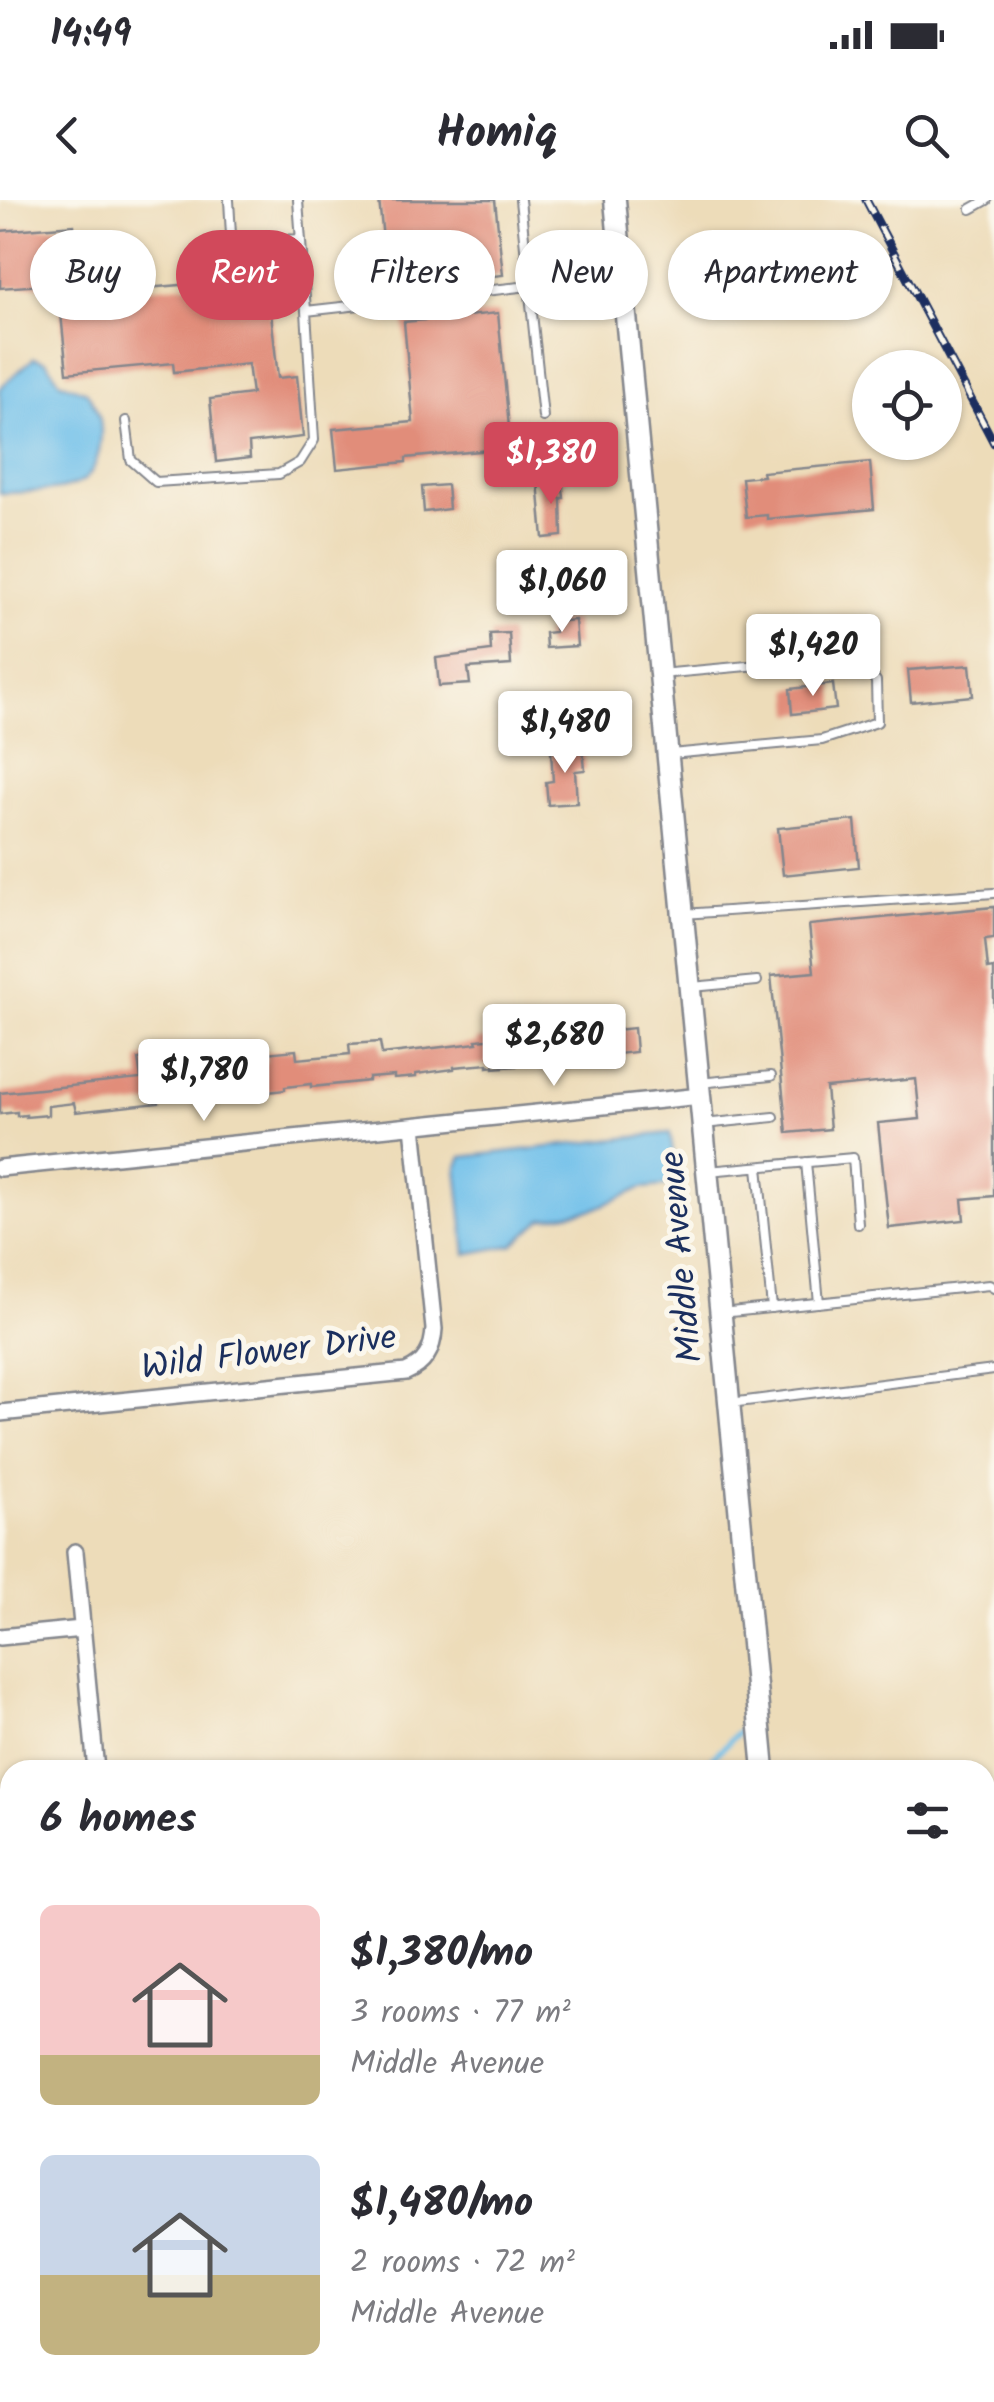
<!DOCTYPE html>
<meta charset="utf-8">
<style>
:root{--surface:#fff;--page:#f7f7f7;--text:#2b2b33;--muted:#7c7c81;--accent:#d1495b}
body{margin:0;font-family:Kalam,sans-serif;background:var(--page);color:var(--text);height:100vh;display:flex;flex-direction:column;font-size:38px;white-space:nowrap}
*{box-sizing:border-box;margin:0}
p{font-size:32px;color:var(--muted)}
.icon{flex:none;width:55px;height:55px;fill:none;stroke:currentColor;stroke-width:2;stroke-linecap:round;stroke-linejoin:round}
.map{position:relative;flex:1;overflow:hidden}
.side{position:absolute;left:0px;top:1560px;width:995px;height:642px;display:flex;flex-direction:column;background:var(--surface);border-radius:30px 30px 0 0;box-shadow:0 2px 8px #0004}
.side>*{flex:none}
.top-card{position:absolute;left:30px;top:30px;width:935px;height:90px;display:flex;gap:20px}
.controls{position:absolute;left:852px;top:150px;display:grid;gap:20px}
.controls a{display:grid;place-items:center;width:110px;height:110px;border-radius:50%;background:var(--surface);box-shadow:0 2px 8px #0004;font-size:50px}
.price{position:absolute;translate:-50% -85px;padding:0 22px;border-radius:10px;background:#fff;color:#222;font-size:32px;line-height:65px;filter:drop-shadow(0 2px 5px #0008)}
.price::after{content:'';position:absolute;left:50%;top:60px;width:30px;height:22px;margin-left:-15px;background:inherit;clip-path:polygon(0 0,100% 0,50% 100%)}
.price.current{background:var(--accent);color:#fff}
ul{padding:0;list-style:none}
li{display:flex;align-items:center;gap:30px;height:250px;padding:0 40px}
li span{display:grid;place-items:center;flex:none;width:280px;height:200px;border-radius:15px;color:#555}
li>.icon{margin-inline-start:auto}
span .icon{width:120px;height:120px;fill:#fffc;stroke-width:1}
li b{font-size:42px}
h2{display:flex;justify-content:space-between;align-items:center;height:120px;padding:0 40px;font-size:42px}
.tag{padding:0 35px;border-radius:45px;background:var(--surface);box-shadow:0 2px 8px #0004;font-size:35px;line-height:90px}
.tag.current{background:var(--accent);color:#fff}
.status{display:flex;justify-content:space-between;align-items:center;height:70px;padding:0 50px;background:var(--surface);direction:ltr}
.status svg{height:28px;fill:currentColor}
header{display:flex;justify-content:space-between;align-items:center;height:130px;padding:0 40px;background:var(--surface);font-size:45px;font-weight:700}
.map>svg:first-child{display:block}
</style>
<div class="status"><b>14:49</b><svg viewBox="0 0 49 12"><path d="M0 12V9h3v3zM5 12V6h3v6zM10 12V3h3v9zM15 12V0h3v12zM26 1h20v11H26zM47 4h2v5h-2z"/></svg></div>
<header><svg class="icon" aria-label="back" viewBox="0 0 24 24"><path d="M15 5l-7 7 7 7"/></svg>Homiq<svg class="icon" aria-label="search" viewBox="0 0 24 24"><circle cx="10" cy="10" r="6"/><path d="M15 15l6 6"/></svg></header>
<div class="map">
<svg width="994" height="2202" viewBox="0 0 994 2202">
<rect width="100%" height="100%" fill="#fbf7ec"/>
<filter id="ink" filterUnits="userSpaceOnUse"><feTurbulence type="fractalNoise" baseFrequency=".01" numOctaves="2"/><feDisplacementMap in="SourceGraphic" scale="20" xChannelSelector="R" yChannelSelector="G"/><feConvolveMatrix kernelMatrix="1 2 1 2 8 2 1 2 1" color-interpolation-filters="sRGB"/></filter>
<filter id="wash" filterUnits="userSpaceOnUse"><feTurbulence type="fractalNoise" baseFrequency=".0048" numOctaves="4" result="noise"/><feDisplacementMap in="SourceGraphic" scale="40" xChannelSelector="R" yChannelSelector="G"/><feGaussianBlur stdDeviation="2.25" result="paint"/><feColorMatrix in="noise" values="0 0 0 0 0 0 0 0 0 0 0 0 0 0 0 0 0 1.4 0 .05"/><feComposite in="paint" operator="in"/></filter>
<g filter="url(#wash)">
<rect width="100%" height="100%" fill="#eddcb9"/>
<!-- water -->
<path fill="#6fc0ea" stroke="#4578a4" stroke-width="2.5" d="M 34,158 L 46,161 L 60,182 L 87,192 C 92,201 98,210 100,220 C 103,238 99,267 85,279 C 68,293 21,292 0,293 L 0,190 L 3,185 Z
M 670,933 L 675,963 L 672,981 L 663,986 L 642,988 L 594,1009 L 542,1019 L 513,1045 L 466,1054 L 457,968 L 462,957 Z"/>
<g fill="none" stroke-linecap="round" stroke-linejoin="round">
<!-- stream -->
<path stroke="#6fc0ea" stroke-width="5" d="M 699,1570 L 739,1532
M 600,2202 L 601,2192"/>
</g>
<g id="blocks">
<!-- building -->
<path fill="#e18d7a" d="M 379,0 L 495,0 L 503,75 L 388,87 Z
M 74,25 L 80,94 L 191,84 L 190,77 L 209,75 L 210,90 L 268,85 L 278,178 L 297,176 L 303,237 L 249,243 L 250,258 L 216,262 L 210,199 L 252,194 L 248,164 L 174,172 L 173,163 L 67,173 L 58,84 L 0,88 L 0,31 Z
M 498,113 L 511,248 L 406,258 L 406,262 L 337,269 L 333,229 L 413,222 L 404,122 Z
M 870,262 L 874,309 L 767,319 L 767,315 L 746,317 L 742,278 L 763,276 L 762,272 Z
M 562,279 L 564,298 L 561,298 L 562,336 L 543,338 L 538,281 Z
M 447,285 L 449,309 L 424,312 L 422,287 Z
M 575,420 L 577,446 L 546,448 L 545,433 L 555,432 L 554,422 Z
M 803,426 L 805,445 L 762,450 L 760,431 Z
M 509,433 L 511,465 L 468,468 L 470,484 L 439,486 L 436,458 L 491,451 L 490,434 Z
M 970,465 L 973,496 L 911,502 L 908,470 Z
M 833,484 L 836,509 L 792,514 L 790,489 Z
M 583,548 L 585,570 L 575,571 L 577,603 L 548,605 L 546,582 L 553,581 L 551,551 Z
M 855,620 L 859,667 L 783,675 L 778,628 Z
M 994,707 L 994,738 L 985,739 L 988,769 L 994,768 L 994,996 L 962,999 L 964,1020 L 889,1028 L 878,923 L 920,919 L 916,879 L 826,888 L 830,929 L 787,933 L 771,776 L 814,772 L 809,725 Z
M 634,828 L 636,852 L 580,858 L 578,851 L 552,853 L 552,860 L 536,862 L 536,864 L 494,868 L 494,866 L 488,867 L 488,864 L 454,867 L 454,869 L 416,874 L 416,877 L 394,879 L 394,876 L 369,878 L 369,881 L 311,887 L 311,884 L 285,887 L 285,890 L 268,892 L 242,894 L 242,891 L 227,891 L 227,884 L 200,886 L 201,896 L 198,896 L 185,898 L 185,889 L 158,891 L 159,903 L 76,912 L 74,903 L 48,906 L 48,915 L 26,917 L 26,915 L 17,916 L 17,912 L 0,914 L 0,893 L 141,879 L 138,859 L 169,855 L 172,872 L 266,862 L 265,853 L 296,850 L 297,859 L 350,854 L 349,844 L 380,842 L 382,854 L 477,843 L 476,840 L 508,837 L 508,841 Z"/>
</g>
</g>
<g filter="url(#ink)">
<use href="#blocks" fill-opacity="0" stroke="#84868c" stroke-width="2.5"/>
<g fill="none" stroke-linecap="round" stroke-linejoin="round">
<defs>
<path id="lane" d="M 229,0 L 231,35 L 238,42 L 301,39
M 298,0 L 306,111 L 529,86 L 551,94 L 623,88
M 520,0 L 543,217
M 971,9 L 987,0
M 529,86 L 551,76 L 621,68
M 126,221 L 131,260 L 156,282 L 279,274 L 300,262 L 314,240 L 306,111
M 660,474 L 857,456 L 876,481 L 877,522 L 822,540 L 671,554
M 683,714 L 994,693
M 692,787 L 757,781
M 699,883 L 771,876
M 703,924 L 774,917
M 806,962 L 819,1103
M 758,967 L 772,1108
M 708,971 L 853,958 L 858,1024
M 721,1113 L 989,1085 L 994,1088
M 730,1203 L 994,1170"/>
<path id="street" d="M 0,968 L 701,896
M 0,1213 L 406,1172 C 426,1164 433,1149 434,1129 L 413,926
M 75,1352 L 96,1570
M 0,1437 L 82,1429
M 0,1622 L 10,1621
M 0,1806 L 10,1805
M 0,2123 L 10,2134
M 74,2192 L 85,2202
M 359,2192 L 370,2202"/>
<path id="secondary" d="M 615,0 L 764,1570
M 821,2192 L 822,2202"/>
</defs>
<!-- lane casing -->
<use href="#lane" stroke="#84868c" stroke-width="12"/>
<!-- street casing -->
<use href="#street" stroke="#84868c" stroke-width="20"/>
<!-- secondary casing -->
<use href="#secondary" stroke="#84868c" stroke-width="25"/>
<!-- lane -->
<use href="#lane" stroke="#fff" stroke-width="8"/>
<!-- street -->
<use href="#street" stroke="#fff" stroke-width="15"/>
<!-- secondary -->
<use href="#secondary" stroke="#fff" stroke-width="20"/>
<defs>
<path id="rail" d="M 866,0 L 994,243"/>
</defs>
<!-- rail casing -->
<use href="#rail" stroke="#1b2f5e" stroke-width="9"/>
<!-- rail -->
<use href="#rail" stroke="#fbf7ec" stroke-width="5" stroke-dasharray="15" stroke-linecap="butt"/>
</g>
</g>
<g text-anchor="middle" dominant-baseline="central" stroke-width="10" stroke-linejoin="round" paint-order="stroke">
<!-- street labels -->
<g font-size="35" fill="#1b2f5e" stroke="#fbf7ec">
<text transform="translate(683 1057) rotate(-95)">Middle Avenue</text>
<text transform="translate(269 1154) rotate(-7)">Wild Flower Drive</text>
</g>
</g>
</svg>
<div class="controls">
<a><svg class="icon" aria-label="locate" viewBox="0 0 24 24"><circle cx="12" cy="12" r="6"/><path d="M12 2v4M12 18v4M2 12h4M18 12h4"/></svg></a>
</div>
<b class="price current" style="left:551px;top:307px">$1,380</b>
<b class="price" style="left:562px;top:435px">$1,060</b>
<b class="price" style="left:813px;top:499px">$1,420</b>
<b class="price" style="left:565px;top:576px">$1,480</b>
<b class="price" style="left:554px;top:889px">$2,680</b>
<b class="price" style="left:204px;top:924px">$1,780</b>
<div class="top-card">
<a class="tag">Buy</a>
<a class="tag current">Rent</a>
<a class="tag">Filters</a>
<a class="tag">New</a>
<a class="tag">Apartment</a>
</div>
<section class="side">
<h2>6 homes<svg class="icon" aria-label="filters" viewBox="0 0 24 24"><path d="M4 7h16M4 17h16"/><circle cx="9" cy="7" r="2"/><circle cx="15" cy="17" r="2"/></svg></h2>
<ul>
<li><span style="background:linear-gradient(#f6c9c9 75%,#c2b280 0)"><svg class="icon" aria-label="home" viewBox="0 0 24 24"><path d="M3 11l9-7 9 7M6 9v11h12V9"/></svg></span><div><b>$1,380/mo</b><p>3 rooms · 77 m²</p><p>Middle Avenue</p></div></li>
<li><span style="background:linear-gradient(#c9d6e8 60%,#c2b280 0)"><svg class="icon" aria-label="home" viewBox="0 0 24 24"><path d="M3 11l9-7 9 7M6 9v11h12V9"/></svg></span><div><b>$1,480/mo</b><p>2 rooms · 72 m²</p><p>Middle Avenue</p></div></li>
</ul>
</section>
</div>
